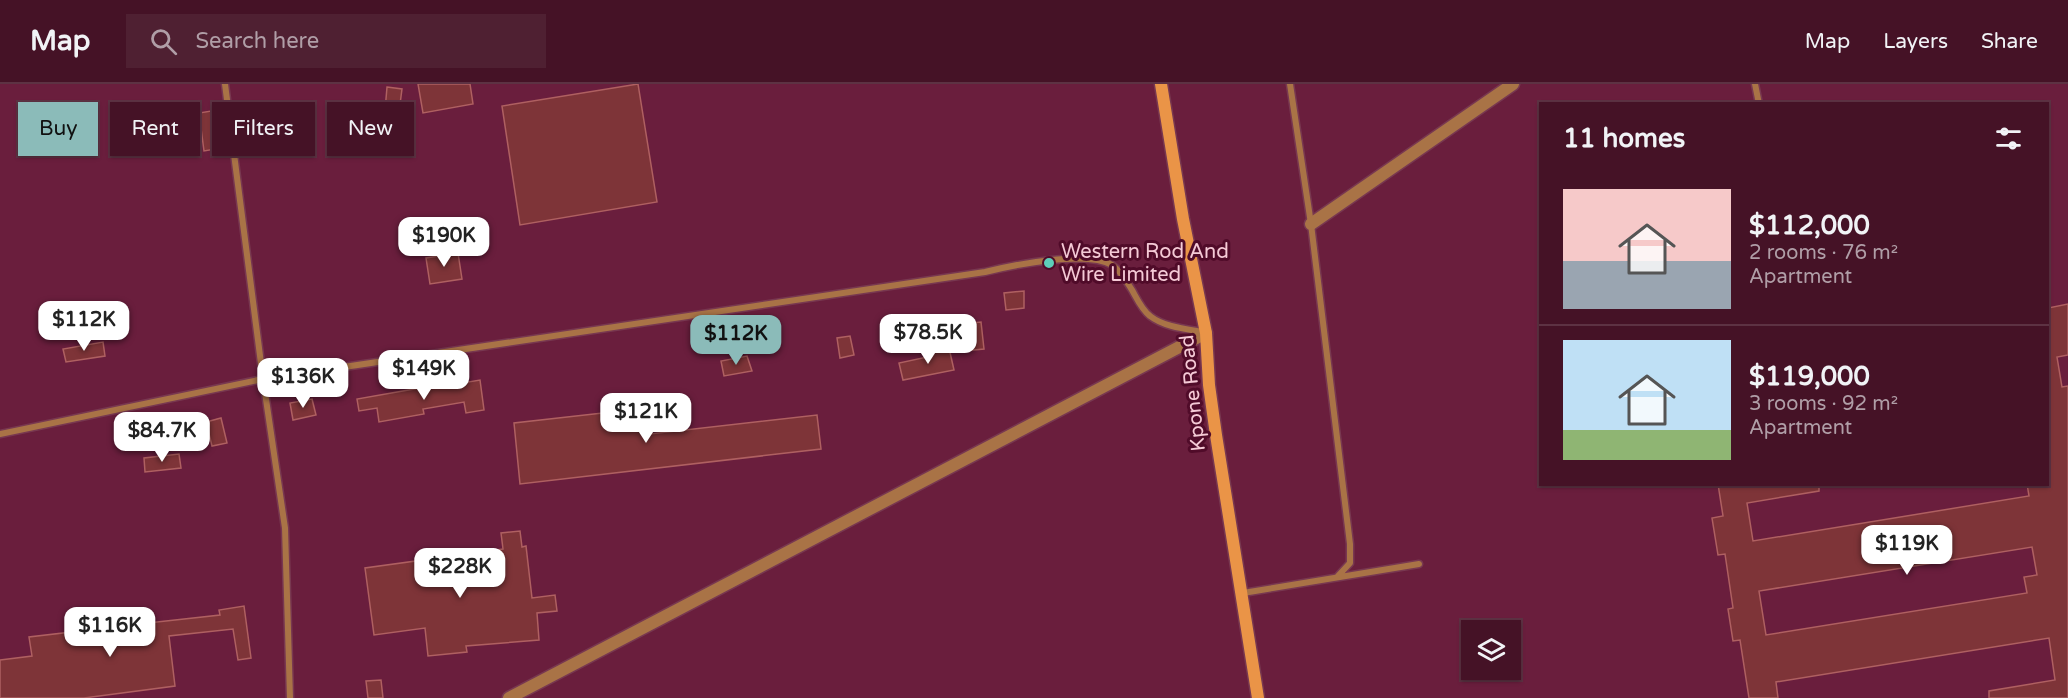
<!DOCTYPE html>
<meta charset="utf-8">
<style>
:root{--surface:#451226;--page:#4f2032;--text:#f1f3f6;--muted:#b09ea7;--line:#5d3243;--accent:#8bbbb9}
body{margin:0;font-family:"Varela Round",sans-serif;background:var(--page);color:var(--text);height:100vh;display:flex;flex-direction:column;font-size:22px;white-space:nowrap}
*{box-sizing:border-box;margin:0}
p{font-size:20px;color:var(--muted)}
.icon{flex:none;width:33px;height:33px;fill:none;stroke:currentColor;stroke-width:2;stroke-linecap:round;stroke-linejoin:round}
.map{position:relative;flex:1;overflow:hidden}
.details{position:absolute;left:1539px;top:18px;width:510px;height:384px;display:flex;flex-direction:column;background:var(--surface);border-radius:0px;box-shadow:0 2px 4px #0004,0 0 0 2px var(--line)}
.details>*{flex:none}
.guide{position:absolute;left:18px;top:18px;width:570px;height:54px;display:flex;gap:12px}
.fabs{position:absolute;left:1461px;top:536px;display:grid;gap:12px}
.fabs a{display:grid;place-items:center;width:60px;height:60px;border-radius:0px;background:var(--surface);box-shadow:0 2px 4px #0004,0 0 0 2px var(--line);font-size:30px}
.price{position:absolute;translate:-50% -51px;padding:0 14px;border-radius:12px;background:#fff;color:#222;font-size:20px;line-height:39px;filter:drop-shadow(0 2px 3px #0008)}
.price::after{content:'';position:absolute;left:50%;top:36px;width:18px;height:14px;margin-left:-9px;background:inherit;clip-path:polygon(0 0,100% 0,50% 100%)}
.price.selected{background:var(--accent);color:#111}
ul{padding:0;list-style:none}
li{display:flex;align-items:center;gap:18px;height:150px;padding:0 24px}
li+li{border-top:2px solid var(--line)}
li span{display:grid;place-items:center;flex:none;width:168px;height:120px;border-radius:0px;color:#555}
li>.icon{margin-inline-start:auto}
span .icon{width:72px;height:72px;fill:#fffc;stroke-width:1}
li b{font-size:26px}
h2{display:flex;justify-content:space-between;align-items:center;height:72px;padding:0 24px;font-size:26px}
.tag{padding:0 21px;border-radius:0px;background:var(--surface);box-shadow:0 2px 4px #0004,0 0 0 2px var(--line);font-size:21px;line-height:54px}
.tag.selected{background:var(--accent);color:#111}
header{display:flex;align-items:center;gap:36px;box-sizing:border-box;height:84px;padding:0 30px;background:var(--surface);border-bottom:2px solid var(--line)}
header strong{font-size:28px}
nav{display:flex;gap:33px;margin-inline-start:auto;font-size:21px}
.search{width:420px;height:54px;background:var(--page);display:flex;align-items:center;gap:15px;box-sizing:border-box;padding:0 21px;border-radius:0px;color:var(--muted);font-size:22px}
.map>svg:first-child{display:block}
</style>
<header>
<strong>Map</strong>
<div class="search"><svg class="icon" aria-label="search" viewBox="0 0 24 24"><circle cx="10" cy="10" r="6"/><path d="M15 15l6 6"/></svg>Search here</div>
<nav><a>Map</a><a>Layers</a><a>Share</a></nav>
</header>
<div class="map">
<svg width="2068" height="614" viewBox="0 0 2068 614">
<rect width="100%" height="100%" fill="#5c1833"/>
<!-- built -->
<path fill="#6a1e3d" fill-rule="evenodd" d="M 0,0 L 2068,0 L 2068,614 L 0,614 ZM 1540,20 L 2048,20 L 2048,400 L 1540,400 ZM 1472,546 L 1510,546 L 1510,585 L 1472,585 Z"/>
<!-- building -->
<path fill="#7e3438" stroke="#af6061" stroke-width="1.5" fill-rule="evenodd" d="M 418,0 L 470,0 L 473,20 L 423,29 Z
M 638,0 L 657,118 L 520,141 L 502,22 Z
M 387,3 L 402,5 L 399,28 L 385,27 Z
M 211,27 L 216,65 L 204,67 L 199,29 Z
M 458,169 L 462,195 L 430,200 L 426,174 Z
M 1024,207 L 1024,224 L 1006,226 L 1004,209 Z
M 2068,220 L 2068,271 L 2057,273 L 2062,303 L 2068,302 L 2068,614 L 1989,614 L 1989,607 L 2055,596 L 2049,554 L 1776,598 L 1778,614 L 1749,614 L 1740,556 L 1733,557 L 1728,525 L 1733,524 L 1725,470 L 1718,471 L 1712,434 L 1723,432 L 1718,400 L 1819,400 L 1819,407 L 1747,419 L 1753,457 L 2029,412 L 2027,400 L 2048,400 L 2048,224 ZM 2032,463 L 2037,491 L 2024,493 L 2027,509 L 1766,551 L 1759,507 Z
M 971,235 L 971,239 L 981,238 L 984,265 L 963,267 L 959,236 Z
M 850,252 L 854,271 L 840,274 L 837,254 Z
M 103,258 L 105,272 L 66,278 L 63,265 Z
M 949,264 L 954,286 L 903,296 L 899,279 L 932,272 L 931,268 Z
M 747,272 L 752,287 L 724,292 L 721,277 Z
M 480,296 L 484,326 L 466,329 L 464,318 L 423,325 L 424,330 L 379,338 L 377,324 L 359,327 L 357,315 L 420,304 L 420,306 Z
M 312,315 L 316,331 L 293,336 L 290,319 Z
M 647,324 L 650,350 L 817,331 L 821,365 L 520,400 L 514,339 Z
M 221,334 L 227,359 L 212,362 L 206,338 Z
M 179,370 L 181,384 L 145,388 L 144,374 Z
M 520,447 L 522,463 L 526,462 L 532,514 L 555,511 L 557,527 L 537,529 L 539,556 L 466,562 L 467,568 L 428,572 L 425,544 L 374,551 L 365,484 L 503,465 L 501,449 Z
M 244,522 L 251,574 L 238,576 L 233,545 L 169,552 L 175,602 L 84,614 L 0,614 L 0,576 L 32,572 L 29,553 L 114,543 L 113,536 L 129,534 L 130,541 L 220,531 L 219,526 Z
M 381,596 L 383,614 L 368,614 L 366,597 Z"/>
<g fill="none" stroke-linecap="round" stroke-linejoin="round">
<defs>
<path id="service" d="M 225,0 L 263,295 L 285,444 L 290,614
M 1290,0 L 1311,140 L 1350,460 L 1350,479 L 1338,492
M 1755,0 L 1759,20
M 0,350 L 263,295 L 985,188 C 1013,181 1087,166 1112,181 C 1121,187 1126,197 1132,206 C 1137,215 1142,226 1150,232 C 1164,243 1186,245 1203,248
M 1243,509 L 1419,480"/>
<path id="minor" d="M 1311,140 L 1513,0
M 509,614 L 1206,249"/>
<path id="secondary" d="M 1161,0 L 1183,135 L 1206,249 L 1209,301 L 1216,351 L 1258,614"/>
</defs>
<!-- service casing -->
<use href="#service" stroke="#783850" stroke-width="9"/>
<!-- minor casing -->
<use href="#minor" stroke="#783850" stroke-width="15"/>
<!-- secondary casing -->
<use href="#secondary" stroke="#783850" stroke-width="15"/>
<!-- service -->
<use href="#service" stroke="#a97346" stroke-width="6"/>
<!-- minor -->
<use href="#minor" stroke="#a97346" stroke-width="12"/>
<!-- secondary -->
<use href="#secondary" stroke="#ea9447" stroke-width="12"/>
</g>
<!-- markers -->
<circle fill="#5dceb9" stroke="#500b29" stroke-width="2" cx="1049" cy="179" r="6"/>
<g text-anchor="middle" dominant-baseline="central" stroke-width="6" stroke-linejoin="round" paint-order="stroke">
<!-- poi labels -->
<g font-size="20" fill="#f5cad6" stroke="#500b29" text-anchor="start">
<text x="1061" y="168">Western Rod And<tspan x="1061" dy="23">Wire Limited</tspan></text>
</g>
<!-- street labels -->
<g font-size="20" fill="#f5cad6" stroke="#500b29">
<text transform="translate(1193 309) rotate(-96)">Kpone Road</text>
</g>
</g>
</svg>
<div class="fabs">
<a><svg class="icon" aria-label="layers" viewBox="0 0 24 24"><path d="M12 4l9 5-9 5-9-5zM3 14l9 5 9-5"/></svg></a>
</div>
<b class="price" style="left:444px;top:184px">$190K</b>
<b class="price" style="left:84px;top:268px">$112K</b>
<b class="price" style="left:928px;top:281px">$78.5K</b>
<b class="price selected" style="left:736px;top:282px">$112K</b>
<b class="price" style="left:424px;top:317px">$149K</b>
<b class="price" style="left:303px;top:325px">$136K</b>
<b class="price" style="left:646px;top:360px">$121K</b>
<b class="price" style="left:162px;top:379px">$84.7K</b>
<b class="price" style="left:1907px;top:492px">$119K</b>
<b class="price" style="left:460px;top:515px">$228K</b>
<b class="price" style="left:110px;top:574px">$116K</b>
<div class="guide">
<a class="tag selected">Buy</a>
<a class="tag">Rent</a>
<a class="tag">Filters</a>
<a class="tag">New</a>
</div>
<section class="details">
<h2>11 homes<svg class="icon" aria-label="filters" viewBox="0 0 24 24"><path d="M4 7h16M4 17h16"/><circle cx="9" cy="7" r="2"/><circle cx="15" cy="17" r="2"/></svg></h2>
<ul>
<li><span style="background:linear-gradient(#f6c9c9 60%,#9aa5b1 0)"><svg class="icon" aria-label="home" viewBox="0 0 24 24"><path d="M3 11l9-7 9 7M6 9v11h12V9"/></svg></span><div><b>$112,000</b><p>2 rooms · 76 m²</p><p>Apartment</p></div></li>
<li><span style="background:linear-gradient(#bfe0f5 75%,#8fb573 0)"><svg class="icon" aria-label="home" viewBox="0 0 24 24"><path d="M3 11l9-7 9 7M6 9v11h12V9"/></svg></span><div><b>$119,000</b><p>3 rooms · 92 m²</p><p>Apartment</p></div></li>
</ul>
</section>
</div>
